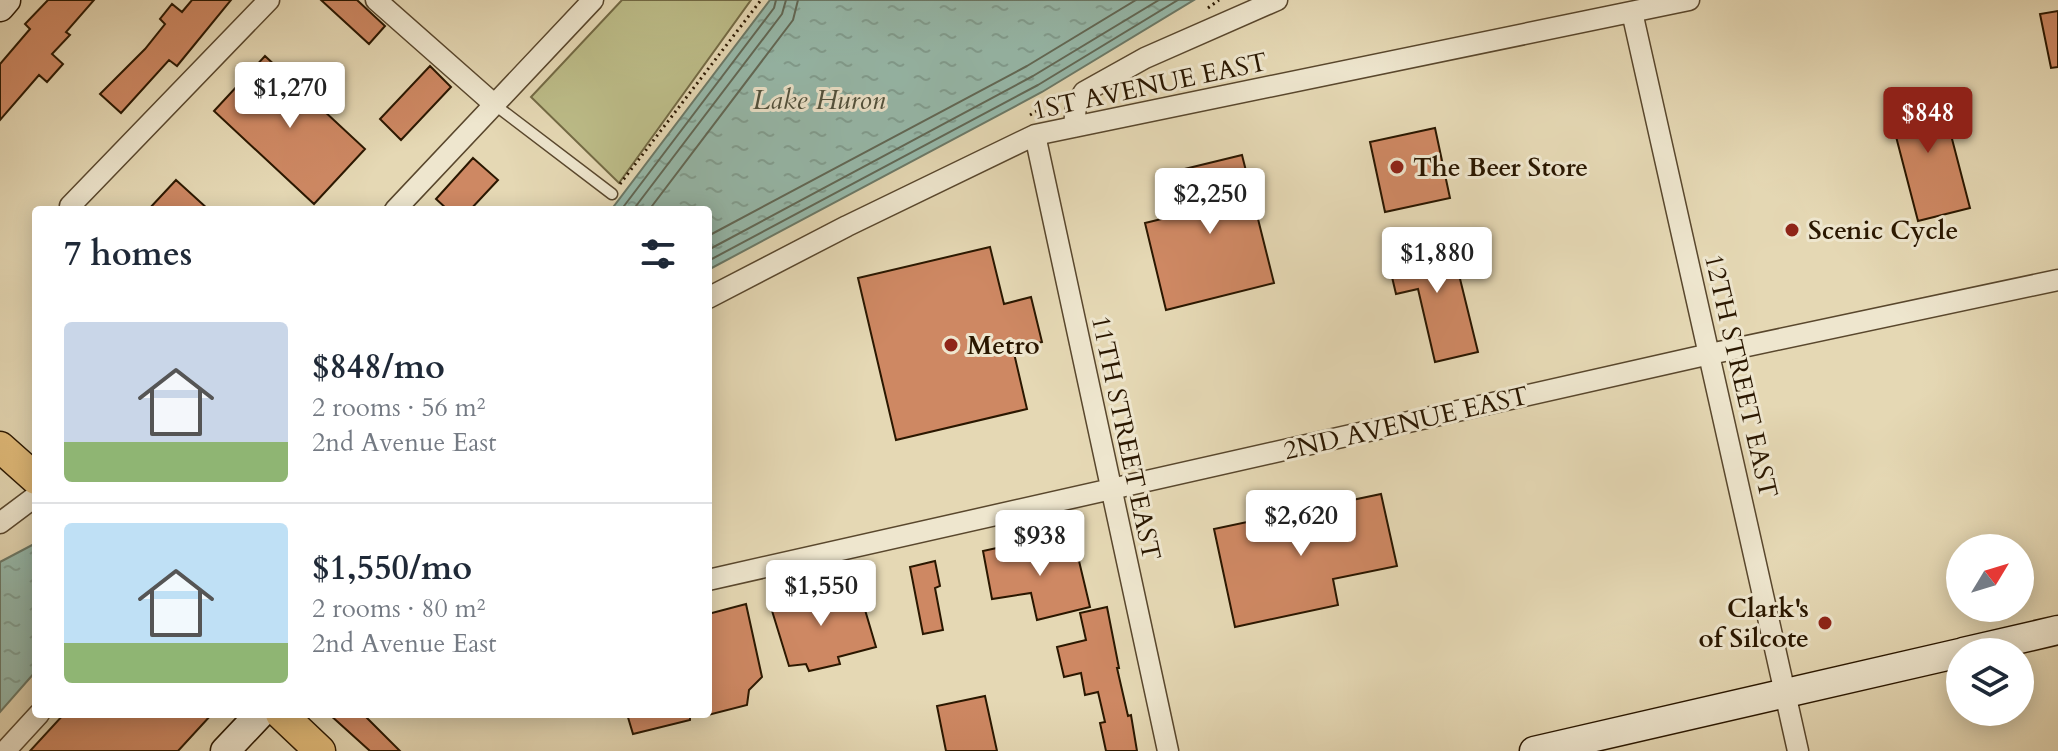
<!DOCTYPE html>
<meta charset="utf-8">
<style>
:root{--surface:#fff;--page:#f2f2f3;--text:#1f2937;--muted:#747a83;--line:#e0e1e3;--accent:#8f2418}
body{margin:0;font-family:Cardo,serif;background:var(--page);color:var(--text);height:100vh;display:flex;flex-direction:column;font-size:30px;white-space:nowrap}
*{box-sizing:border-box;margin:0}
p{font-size:26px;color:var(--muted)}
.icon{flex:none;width:44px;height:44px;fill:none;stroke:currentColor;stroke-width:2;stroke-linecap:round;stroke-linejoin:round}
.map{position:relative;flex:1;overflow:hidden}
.sheet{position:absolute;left:32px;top:206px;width:680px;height:512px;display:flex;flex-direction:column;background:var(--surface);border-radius:8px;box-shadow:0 4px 20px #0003}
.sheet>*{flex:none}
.needle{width:52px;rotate:52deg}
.controls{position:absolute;left:1946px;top:534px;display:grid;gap:16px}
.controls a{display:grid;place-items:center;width:88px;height:88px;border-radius:50%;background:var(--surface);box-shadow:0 4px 20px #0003;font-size:40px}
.price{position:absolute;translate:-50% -68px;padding:0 18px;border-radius:8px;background:#fff;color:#222;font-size:26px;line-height:52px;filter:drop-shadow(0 2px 4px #0008)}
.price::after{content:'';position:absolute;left:50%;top:48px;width:24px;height:18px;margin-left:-12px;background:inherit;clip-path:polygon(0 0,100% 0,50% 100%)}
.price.on{background:var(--accent);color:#fff}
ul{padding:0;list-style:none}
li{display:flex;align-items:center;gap:24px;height:200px;padding:0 32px}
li+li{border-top:2px solid var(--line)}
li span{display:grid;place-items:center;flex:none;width:224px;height:160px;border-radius:8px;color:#555}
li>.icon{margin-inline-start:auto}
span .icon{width:96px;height:96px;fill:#fffc;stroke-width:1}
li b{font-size:34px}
h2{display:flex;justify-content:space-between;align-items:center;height:96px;padding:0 32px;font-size:34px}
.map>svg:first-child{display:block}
</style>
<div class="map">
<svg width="2058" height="751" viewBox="0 0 2058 751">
<defs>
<pattern id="water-ripples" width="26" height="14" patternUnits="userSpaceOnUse" patternTransform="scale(2)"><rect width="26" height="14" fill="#96baac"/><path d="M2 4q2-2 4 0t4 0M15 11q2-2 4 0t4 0" fill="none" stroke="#819f92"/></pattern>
</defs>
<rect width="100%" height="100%" fill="#e5d8b4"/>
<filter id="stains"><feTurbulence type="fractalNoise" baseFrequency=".0025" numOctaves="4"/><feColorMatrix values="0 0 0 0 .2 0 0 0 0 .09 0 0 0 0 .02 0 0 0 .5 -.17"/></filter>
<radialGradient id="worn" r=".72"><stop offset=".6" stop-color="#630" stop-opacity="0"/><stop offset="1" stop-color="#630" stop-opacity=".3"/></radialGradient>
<!-- green -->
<path fill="#bcbc88" stroke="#736a44" stroke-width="2" d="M 622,0 L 751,0 L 619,183 L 531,97 Z"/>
<!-- water -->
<path fill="url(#water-ripples)" stroke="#6b7967" stroke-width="2" d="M 770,0 L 1194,0 L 1042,92 L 708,270 L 708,210 L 611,210 Z
M 36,543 L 36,671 L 0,712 L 0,562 Z"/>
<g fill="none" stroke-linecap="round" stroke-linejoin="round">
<!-- shore -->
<path stroke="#606856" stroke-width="2" d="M 621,210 L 774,8 L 776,0
M 633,210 L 782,14 L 786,0
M 649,210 L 793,20 L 798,0
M 708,236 L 1027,66 L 1136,0
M 708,250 L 1033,76 L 1159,0
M 708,261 L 1038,85 L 1178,0"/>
</g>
<!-- building -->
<path fill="#ce8863" stroke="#2a1700" stroke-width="2" d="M 48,0 L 94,0 L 66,32 L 70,35 L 52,54 L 63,64 L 47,82 L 39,75 L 0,120 L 0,64 L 30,29 L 25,24 Z
M 192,0 L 231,0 L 177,66 L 169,60 L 121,113 L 100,94 L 145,49 L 165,24 L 160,19 L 172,4 L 182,12 Z
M 321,0 L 357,0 L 385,26 L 369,44 Z
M 2058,11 L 2058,67 L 2051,68 L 2040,14 Z
M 265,56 L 365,149 L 314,204 L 214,111 Z
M 430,66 L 451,87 L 401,140 L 380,119 Z
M 1939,89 L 1970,208 L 1918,221 L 1887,102 Z
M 1435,128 L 1450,198 L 1385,212 L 1370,142 Z
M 1242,155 L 1274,283 L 1166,310 L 1145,223 L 1178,215 L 1168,173 Z
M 473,158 L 498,180 L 470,210 L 448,210 L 436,199 Z
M 176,180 L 209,210 L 148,210 Z
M 1449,234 L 1478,352 L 1435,362 L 1418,289 L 1396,294 L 1388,260 L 1412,254 L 1410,243 Z
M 990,247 L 1004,304 L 1031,297 L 1042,342 L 1013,349 L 1027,409 L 896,440 L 858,278 Z
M 1381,494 L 1397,566 L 1333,579 L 1338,605 L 1235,627 L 1214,529 Z
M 1074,540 L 1090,607 L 1037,620 L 1031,593 L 992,599 L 983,551 L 1006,546 L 1008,555 Z
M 935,561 L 940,586 L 935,588 L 943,630 L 923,634 L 910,567 Z
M 819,588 L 823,603 L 860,593 L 876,647 L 838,657 L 840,664 L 809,671 L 806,664 L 789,666 L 769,601 Z
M 746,604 L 762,677 L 749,690 L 747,705 L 708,715 L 708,614 Z
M 1107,607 L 1119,668 L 1117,668 L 1128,716 L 1131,715 L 1137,751 L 1106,751 L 1100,723 L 1105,722 L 1098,692 L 1085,695 L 1081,673 L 1064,677 L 1057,647 L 1086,640 L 1080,613 Z
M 985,696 L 997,751 L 946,751 L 937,706 Z
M 64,714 L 212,714 L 178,751 L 30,751 Z
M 329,714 L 363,714 L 400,751 L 370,751 Z
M 627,714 L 690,714 L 690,720 L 633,734 Z"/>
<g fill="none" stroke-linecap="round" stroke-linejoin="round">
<defs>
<path id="lane" d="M 495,105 L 612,194"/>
<path id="street" d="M 376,0 L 495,105
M 1632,12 L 1798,751
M 1074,127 L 1076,105 L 1084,92 L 1145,58 L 1277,0
M 1035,135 L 1168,751
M 70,206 L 269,0
M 395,210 L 593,0
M 708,298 L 847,226 L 1035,135 L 1689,0
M 0,523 L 36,496
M 708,580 L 1710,354 L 2058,280
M 5,751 L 39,714"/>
<path id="secondary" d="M 0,7 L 6,0
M 1963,652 L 2058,630
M 225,751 L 260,714
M 1534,751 L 1960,653"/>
<path id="primary" d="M 0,447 L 36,479
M 281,714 L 320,751"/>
</defs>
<!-- lane casing -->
<use href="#lane" stroke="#59472d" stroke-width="13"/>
<!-- street casing -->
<use href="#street" stroke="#59472d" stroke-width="23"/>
<!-- secondary casing -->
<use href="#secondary" stroke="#2a1700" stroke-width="31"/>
<!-- primary casing -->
<use href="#primary" stroke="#2a1700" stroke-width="33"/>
<!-- path -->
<path stroke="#2a1700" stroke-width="3" stroke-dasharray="2 4" stroke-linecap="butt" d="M 1208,8 L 1219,0
M 1030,115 L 1058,99
M 620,184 L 761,0"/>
<!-- lane -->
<use href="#lane" stroke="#eee6ce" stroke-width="10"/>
<!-- street -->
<use href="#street" stroke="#eee6ce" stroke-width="20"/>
<!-- secondary -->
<use href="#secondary" stroke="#eee6ce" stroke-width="28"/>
<!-- primary -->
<use href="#primary" stroke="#e2bc7a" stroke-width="30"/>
</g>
<!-- markers -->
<g fill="#8f2418" stroke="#eee6ce" stroke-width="3">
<circle cx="1397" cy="167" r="8"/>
<circle cx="1792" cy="230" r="8"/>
<circle cx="951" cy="345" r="8"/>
<circle cx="1825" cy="623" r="8"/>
</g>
<g text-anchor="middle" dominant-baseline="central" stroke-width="6" stroke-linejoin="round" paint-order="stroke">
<!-- street labels -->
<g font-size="26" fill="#2a1700" stroke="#eee6ce">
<text transform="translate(1150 86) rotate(-12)">1ST AVENUE EAST</text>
<text transform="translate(1741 376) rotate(77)">12TH STREET EAST</text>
<text transform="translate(1406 423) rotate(-13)">2ND AVENUE EAST</text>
<text transform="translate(1126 438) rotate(78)">11TH STREET EAST</text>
</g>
<!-- poi labels -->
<g font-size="26" font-weight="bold" fill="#2a1700" stroke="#eee6ce" text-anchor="start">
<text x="1413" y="167">The Beer Store</text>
<text x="1808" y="230">Scenic Cycle</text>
<text x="967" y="345">Metro</text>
<text x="1809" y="608" text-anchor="end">Clark's<tspan x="1809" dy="30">of Silcote</tspan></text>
</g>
<!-- water labels -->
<g font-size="28" font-style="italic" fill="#50503c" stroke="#eee6ce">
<text x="819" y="100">Lake Huron</text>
</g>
</g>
<rect width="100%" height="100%" filter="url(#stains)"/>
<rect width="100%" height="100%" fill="url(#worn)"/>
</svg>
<div class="controls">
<a><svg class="needle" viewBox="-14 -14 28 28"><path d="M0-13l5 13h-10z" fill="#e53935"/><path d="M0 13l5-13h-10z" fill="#747a83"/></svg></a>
<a><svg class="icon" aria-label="layers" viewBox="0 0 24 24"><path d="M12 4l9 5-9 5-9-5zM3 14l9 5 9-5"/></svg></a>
</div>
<b class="price" style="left:290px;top:130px">$1,270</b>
<b class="price on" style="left:1928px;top:155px">$848</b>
<b class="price" style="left:1210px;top:236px">$2,250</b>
<b class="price" style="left:1437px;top:295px">$1,880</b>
<b class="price" style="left:1301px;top:558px">$2,620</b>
<b class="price" style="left:1040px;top:578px">$938</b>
<b class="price" style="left:821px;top:628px">$1,550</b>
<section class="sheet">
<h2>7 homes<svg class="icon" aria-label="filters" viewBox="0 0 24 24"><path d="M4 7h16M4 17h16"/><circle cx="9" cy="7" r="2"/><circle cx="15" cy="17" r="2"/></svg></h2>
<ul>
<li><span style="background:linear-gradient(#c9d6e8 75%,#8fb573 0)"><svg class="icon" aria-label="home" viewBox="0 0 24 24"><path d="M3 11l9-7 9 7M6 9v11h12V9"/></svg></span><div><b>$848/mo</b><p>2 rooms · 56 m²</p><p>2nd Avenue East</p></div></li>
<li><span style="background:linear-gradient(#bfe0f5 75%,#8fb573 0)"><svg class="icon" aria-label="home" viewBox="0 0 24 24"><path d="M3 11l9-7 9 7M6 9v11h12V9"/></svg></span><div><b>$1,550/mo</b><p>2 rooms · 80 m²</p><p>2nd Avenue East</p></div></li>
</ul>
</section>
</div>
